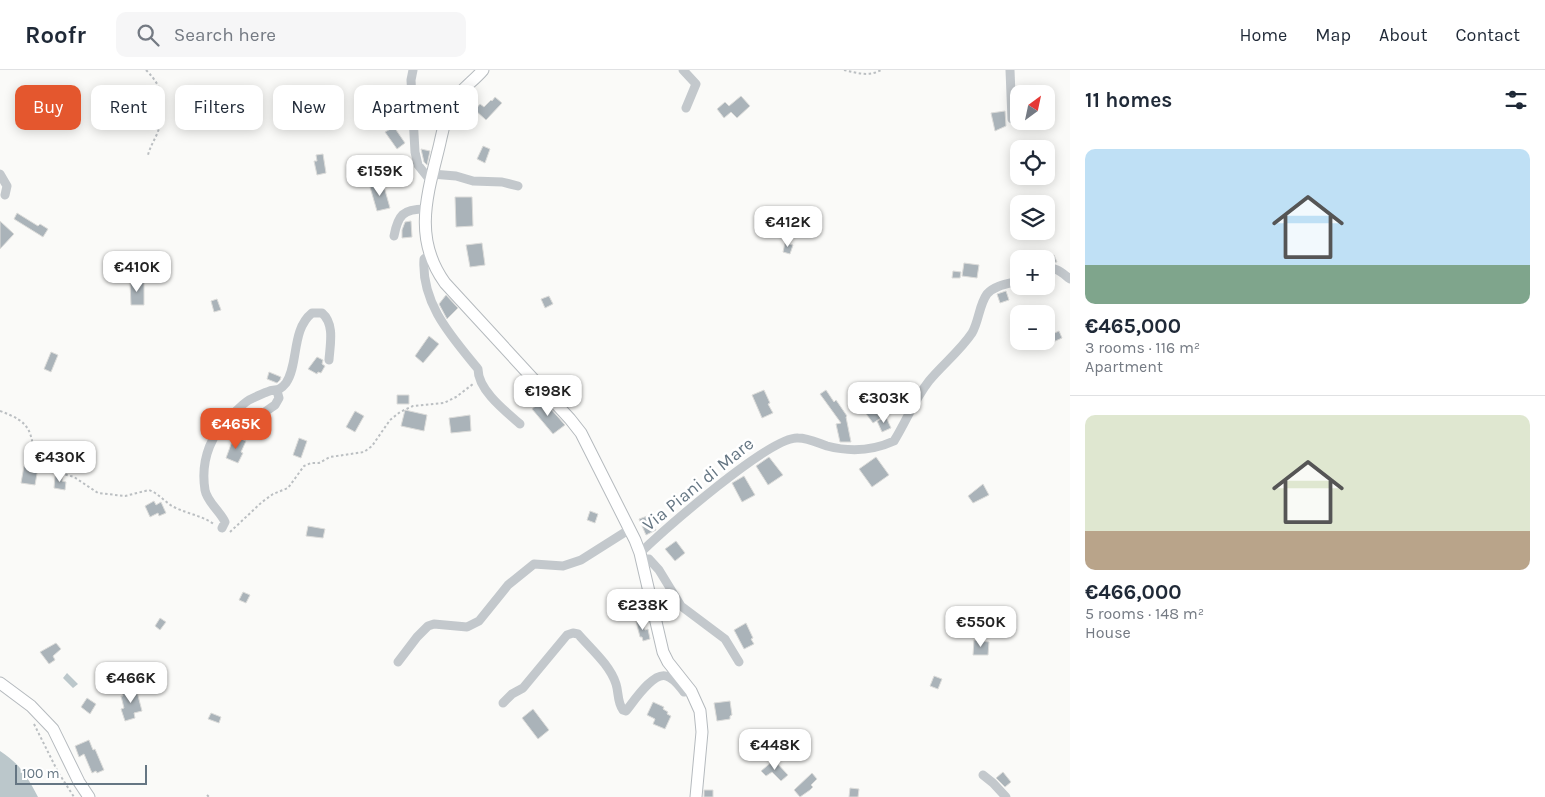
<!DOCTYPE html>
<meta charset="utf-8">
<style>
:root{--surface:#fff;--page:#f6f6f7;--text:#1f2937;--muted:#747a83;--line:#e0e1e3;--accent:#e4572e}
body{margin:0;font-family:Karla,sans-serif;background:var(--page);color:var(--text);height:100vh;display:flex;flex-direction:column;font-size:19px;white-space:nowrap}
*{box-sizing:border-box;margin:0}
p{font-size:16px;color:var(--muted)}
.icon{flex:none;width:28px;height:28px;fill:none;stroke:currentColor;stroke-width:2;stroke-linecap:round;stroke-linejoin:round}
.map{position:relative;flex:1;overflow:hidden}
.drawer{display:flex;flex-direction:column;background:var(--surface);width:475px}
.drawer>*{flex:none}
.banner{position:absolute;left:15px;top:15px;width:475px;height:45px;display:flex;gap:10px}
.needle{width:32px;rotate:33deg}
.tools{position:absolute;left:1010px;top:15px;display:grid;gap:10px}
.tools a{display:grid;place-items:center;width:45px;height:45px;border-radius:10px;background:var(--surface);box-shadow:0 2px 12px #0003;font-size:25px}
.scale{position:absolute;left:15px;bottom:12px;width:132px;box-sizing:border-box;padding-left:5px;border:2px solid #657683;border-top:0;font-size:14px;line-height:18px;white-space:nowrap;color:#657683;-webkit-text-stroke:4px #fff;paint-order:stroke}
.price{position:absolute;translate:-50% -42px;padding:0 11px;border-radius:10px;background:#fff;color:#222;font-size:16px;line-height:32px;filter:drop-shadow(0 1px 2px #0008)}
.price::after{content:'';position:absolute;left:50%;top:30px;width:15px;height:11px;margin-left:-8px;background:inherit;clip-path:polygon(0 0,100% 0,50% 100%)}
.price.selected{background:var(--accent);color:#fff}
ul{padding:0;list-style:none}
li{display:grid;align-content:center;gap:10px;height:265px;padding:0 15px}
li+li{border-top:1px solid var(--line)}
li span{display:grid;place-items:center;height:155px;border-radius:10px;color:#555}
li>.icon{margin-inline-start:auto}
span .icon{width:90px;height:90px;fill:#fffc;stroke-width:1}
li b{font-size:21px}
h2{display:flex;justify-content:space-between;align-items:center;height:60px;padding:0 15px;font-size:21px}
.pill{padding:0 18px;border-radius:10px;background:var(--surface);box-shadow:0 2px 12px #0003;font-size:18px;line-height:45px}
.pill.selected{background:var(--accent);color:#fff}
header{display:flex;align-items:center;gap:30px;box-sizing:border-box;height:70px;padding:0 25px;background:var(--surface);border-bottom:1px solid var(--line)}
header strong{font-size:24px}
nav{display:flex;gap:28px;margin-inline-start:auto;font-size:18px}
.search{width:350px;height:45px;background:var(--page);display:flex;align-items:center;gap:12px;box-sizing:border-box;padding:0 18px;border-radius:10px;color:var(--muted);font-size:19px}
main{display:flex;flex:1;min-height:0}
.map>svg:first-child{display:block}
</style>
<header>
<strong>Roofr</strong>
<div class="search"><svg class="icon" aria-label="search" viewBox="0 0 24 24"><circle cx="10" cy="10" r="6"/><path d="M15 15l6 6"/></svg>Search here</div>
<nav><a>Home</a><a>Map</a><a>About</a><a>Contact</a></nav>
</header>
<main>
<div class="map">
<svg width="1070" height="727" viewBox="0 0 1070 727">
<rect width="100%" height="100%" fill="#fafaf8"/>
<!-- water -->
<path fill="#bbc7cb" d="M 67,603 L 78,614 L 73,618 L 63,608 Z
M 0,681 C 20,694 27,706 38,727 L 0,727 Z"/>
<!-- building -->
<path fill="#aab3b9" stroke="#dcdcda" d="M 741,26 L 750,36 L 737,48 L 731,42 L 724,48 L 717,39 L 725,32 L 729,36 Z
M 495,27 L 502,33 L 486,50 L 475,40 L 480,34 L 484,37 L 491,30 L 492,31 Z
M 1005,41 L 1006,56 L 995,61 L 991,43 Z
M 394,57 L 405,73 L 397,79 L 385,62 Z
M 483,76 L 490,79 L 485,93 L 477,89 Z
M 421,79 L 430,81 L 427,95 L 424,92 Z
M 323,84 L 326,103 L 317,105 L 314,91 L 317,91 L 316,85 Z
M 400,95 L 403,105 L 395,107 L 392,98 Z
M 383,113 L 390,138 L 377,141 L 370,117 Z
M 455,127 L 472,127 L 473,156 L 456,157 Z
M 17,143 L 38,156 L 40,154 L 48,159 L 43,167 L 14,149 Z
M 0,151 L 14,164 L 0,179 Z
M 411,151 L 412,167 L 402,168 L 402,160 L 405,152 Z
M 482,173 L 485,195 L 470,197 L 466,175 Z
M 785,173 L 793,175 L 790,184 L 783,182 Z
M 1054,185 L 1057,192 L 1047,193 L 1045,188 Z
M 964,193 L 979,195 L 977,208 L 962,206 Z
M 953,201 L 961,202 L 960,208 L 952,208 Z
M 130,212 L 144,212 L 144,235 L 131,235 Z
M 1006,221 L 1009,230 L 1000,233 L 997,224 Z
M 446,225 L 458,238 L 447,249 L 439,234 Z
M 549,226 L 553,234 L 545,238 L 541,229 Z
M 217,229 L 221,240 L 214,242 L 211,231 Z
M 1059,261 L 1062,268 L 1053,272 L 1050,265 Z
M 429,266 L 439,274 L 423,293 L 415,286 Z
M 51,282 L 58,285 L 51,302 L 44,299 Z
M 317,287 L 323,290 L 322,294 L 325,296 L 321,303 L 318,302 L 317,304 L 308,299 Z
M 269,302 L 281,307 L 280,310 L 277,313 L 267,309 Z
M 764,320 L 770,333 L 768,334 L 773,343 L 762,348 L 752,325 Z
M 826,320 L 834,332 L 836,330 L 847,346 L 846,347 L 851,372 L 840,372 L 836,354 L 841,353 L 820,324 Z
M 397,325 L 409,325 L 409,334 L 397,334 Z
M 543,330 L 565,355 L 553,364 L 532,339 Z
M 871,336 L 881,348 L 873,353 L 864,341 Z
M 405,340 L 427,345 L 424,361 L 401,356 Z
M 355,341 L 364,346 L 355,362 L 346,357 Z
M 470,345 L 471,361 L 451,363 L 449,348 Z
M 886,347 L 891,358 L 882,362 L 877,351 Z
M 234,366 L 246,371 L 241,382 L 243,383 L 238,393 L 226,388 Z
M 299,368 L 307,371 L 301,388 L 293,385 Z
M 60,382 L 75,387 L 71,398 L 56,393 Z
M 769,387 L 783,405 L 768,415 L 756,396 Z
M 876,387 L 889,405 L 872,417 L 859,399 Z
M 24,396 L 38,398 L 35,415 L 21,413 Z
M 55,406 L 63,406 L 62,411 L 66,412 L 65,420 L 54,418 Z
M 744,406 L 755,425 L 742,432 L 732,413 Z
M 983,414 L 989,425 L 973,433 L 968,426 Z
M 154,431 L 156,435 L 161,432 L 166,443 L 159,446 L 158,443 L 150,447 L 145,436 Z
M 590,441 L 598,444 L 595,453 L 587,450 Z
M 650,445 L 656,460 L 646,465 L 639,449 Z
M 308,456 L 325,459 L 323,468 L 306,466 Z
M 676,471 L 685,483 L 675,491 L 665,479 Z
M 243,522 L 250,525 L 246,533 L 239,530 Z
M 160,548 L 166,552 L 160,560 L 155,556 Z
M 642,549 L 645,560 L 648,559 L 650,569 L 643,571 L 642,567 L 640,567 L 636,551 Z
M 746,553 L 753,568 L 751,569 L 754,574 L 744,579 L 734,560 Z
M 974,570 L 989,572 L 988,585 L 973,585 Z
M 56,573 L 61,579 L 53,586 L 55,590 L 49,594 L 40,582 Z
M 934,606 L 942,609 L 938,619 L 930,616 Z
M 136,618 L 142,641 L 134,643 L 135,648 L 125,651 L 121,639 L 124,638 L 121,626 L 123,626 L 122,622 Z
M 87,628 L 96,634 L 90,644 L 81,637 Z
M 730,631 L 732,645 L 730,646 L 730,649 L 717,651 L 714,633 Z
M 653,632 L 664,637 L 663,639 L 668,642 L 667,644 L 671,646 L 665,659 L 653,654 L 655,649 L 647,645 Z
M 533,639 L 549,660 L 538,669 L 522,648 Z
M 211,643 L 221,647 L 219,653 L 208,649 Z
M 89,670 L 93,680 L 95,679 L 104,700 L 97,703 L 96,701 L 92,703 L 84,684 L 79,687 L 75,676 Z
M 774,690 L 788,705 L 781,711 L 772,702 L 766,706 L 761,701 Z
M 1003,702 L 1011,712 L 1005,717 L 996,708 Z
M 812,703 L 817,709 L 811,715 L 813,717 L 810,720 L 800,727 L 794,720 Z
M 850,718 L 859,719 L 858,727 L 849,727 Z
M 704,720 L 713,720 L 713,727 L 704,727 Z"/>
<g fill="none" stroke-linecap="round" stroke-linejoin="round">
<defs>
<path id="major" d="M 483,0 C 473,12 459,20 452,34 C 444,48 442,66 438,81 C 426,129 414,170 445,213 L 570,349 L 581,363 L 635,470 L 640,483 L 663,582 L 668,592 L 691,621 L 700,641 L 702,662 L 696,727
M 0,613 L 31,636 L 53,659 L 79,712 L 89,727"/>
</defs>
<!-- major casing -->
<use href="#major" stroke="#b5babe" stroke-width="13"/>
<!-- path -->
<path stroke="#bbbfc2" stroke-width="2" stroke-dasharray="2.5 2.5" stroke-linecap="butt" d="M 146,0 C 166,20 167,38 157,64 C 154,71 150,77 148,85
M 844,0 C 857,3 869,7 881,0
M 0,341 C 33,353 30,361 36,392 L 53,401 L 74,407 L 98,423 L 125,426 L 149,420 C 160,424 166,434 176,438 C 189,444 202,446 214,454
M 230,462 L 262,432 L 273,424 L 288,418 L 304,396 L 311,393 L 319,393 L 330,387 L 364,382 L 372,376 L 390,350 L 400,342 L 413,336 L 444,333 L 456,327 L 473,314
M 34,654 L 58,702 L 74,727
M 207,725 L 209,727"/>
<!-- minor -->
<path stroke="#c3c8cc" stroke-width="9" d="M 413,0 L 411,10 L 415,82 L 418,95 L 430,110
M 683,0 L 696,14 L 686,38
M 1010,0 L 1012,49
M 0,104 L 7,116 L 5,125
M 432,104 L 456,106 L 473,111 L 502,112 L 518,116
M 394,166 C 398,145 403,139 425,139
M 429,185 L 424,189 C 421,234 452,267 478,299 C 478,320 505,341 520,354
M 1046,200 C 1056,196 1062,203 1070,209
M 252,357 L 262,344 L 275,335 L 279,328 L 277,321
M 222,458 L 225,452 C 220,441 207,432 205,420 C 200,389 212,361 235,342 C 239,338 244,333 249,330 C 255,327 261,324 267,322 C 276,318 278,323 286,313 C 299,294 291,260 312,243 L 322,243 C 335,254 330,275 329,290
M 640,483 C 663,461 770,366 798,368 C 808,368 818,373 827,376 C 850,382 872,381 894,371 C 906,352 914,330 929,311 C 942,295 960,281 972,263 C 979,251 979,235 987,224 C 995,215 1008,214 1019,211
M 641,489 L 649,489 L 659,500 L 681,536 L 725,569 L 739,592
M 398,592 L 417,567 L 428,556 L 434,554 L 467,557 L 479,551 L 508,515 L 534,494 L 563,496 L 581,490 L 630,459
M 503,633 L 512,624 L 523,618 L 567,565 L 573,563 L 578,564 C 591,579 610,595 616,614 C 619,623 617,632 623,640 L 626,641 C 634,631 653,602 666,606 C 674,608 679,616 684,622 L 691,621
M 983,705 L 993,713 L 1006,727"/>
<!-- major -->
<use href="#major" stroke="#fff" stroke-width="11"/>
</g>
<g text-anchor="middle" dominant-baseline="central" stroke-width="5" stroke-linejoin="round" paint-order="stroke">
<!-- street labels -->
<g font-size="18" fill="#657683" stroke="#fff">
<text transform="translate(698 414) rotate(-39)">Via Piani di Mare</text>
</g>
</g>
</svg>
<div class="tools">
<a><svg class="needle" viewBox="-14 -14 28 28"><path d="M0-13l5 13h-10z" fill="#e53935"/><path d="M0 13l5-13h-10z" fill="#747a83"/></svg></a>
<a><svg class="icon" aria-label="locate" viewBox="0 0 24 24"><circle cx="12" cy="12" r="6"/><path d="M12 2v4M12 18v4M2 12h4M18 12h4"/></svg></a>
<a><svg class="icon" aria-label="layers" viewBox="0 0 24 24"><path d="M12 4l9 5-9 5-9-5zM3 14l9 5 9-5"/></svg></a>
<a>+</a>
<a>−</a>
</div>
<div class="scale">100 m</div>
<b class="price" style="left:380px;top:127px">€159K</b>
<b class="price" style="left:788px;top:178px">€412K</b>
<b class="price" style="left:137px;top:223px">€410K</b>
<b class="price" style="left:548px;top:347px">€198K</b>
<b class="price" style="left:884px;top:354px">€303K</b>
<b class="price selected" style="left:236px;top:380px">€465K</b>
<b class="price" style="left:60px;top:413px">€430K</b>
<b class="price" style="left:643px;top:561px">€238K</b>
<b class="price" style="left:981px;top:578px">€550K</b>
<b class="price" style="left:131px;top:634px">€466K</b>
<b class="price" style="left:775px;top:701px">€448K</b>
<div class="banner">
<a class="pill selected">Buy</a>
<a class="pill">Rent</a>
<a class="pill">Filters</a>
<a class="pill">New</a>
<a class="pill">Apartment</a>
</div>
</div>
<section class="drawer">
<h2>11 homes<svg class="icon" aria-label="filters" viewBox="0 0 24 24"><path d="M4 7h16M4 17h16"/><circle cx="9" cy="7" r="2"/><circle cx="15" cy="17" r="2"/></svg></h2>
<ul>
<li><span style="background:linear-gradient(#bfe0f5 75%,#7fa58c 0)"><svg class="icon" aria-label="home" viewBox="0 0 24 24"><path d="M3 11l9-7 9 7M6 9v11h12V9"/></svg></span><div><b>€465,000</b><p>3 rooms · 116 m²</p><p>Apartment</p></div></li>
<li><span style="background:linear-gradient(#dfe7d0 75%,#b9a48a 0)"><svg class="icon" aria-label="home" viewBox="0 0 24 24"><path d="M3 11l9-7 9 7M6 9v11h12V9"/></svg></span><div><b>€466,000</b><p>5 rooms · 148 m²</p><p>House</p></div></li>
</ul>
</section>
</main>
